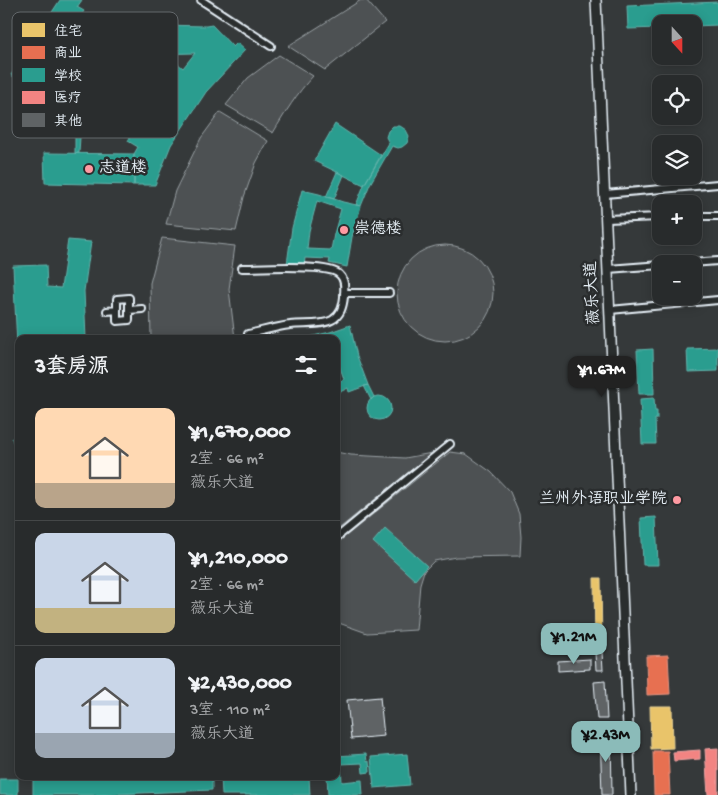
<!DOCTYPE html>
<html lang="zh">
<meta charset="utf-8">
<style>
:root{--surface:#282b2c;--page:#343738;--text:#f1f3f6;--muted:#a5a7a9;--line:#444748;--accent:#8bbbb9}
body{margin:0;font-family:"Gochi Hand","LXGW WenKai TC",sans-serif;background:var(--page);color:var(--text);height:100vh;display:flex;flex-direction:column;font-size:19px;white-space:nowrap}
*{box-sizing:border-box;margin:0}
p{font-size:16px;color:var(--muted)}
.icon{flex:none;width:28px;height:28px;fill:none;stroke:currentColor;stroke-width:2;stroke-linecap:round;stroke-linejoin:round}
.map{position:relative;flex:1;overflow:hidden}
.drawer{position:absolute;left:15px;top:335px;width:325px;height:445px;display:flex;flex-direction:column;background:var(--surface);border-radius:10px;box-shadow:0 2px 12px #0003,0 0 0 1px var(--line)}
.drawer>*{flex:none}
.needle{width:32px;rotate:159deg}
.tools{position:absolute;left:652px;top:15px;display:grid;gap:10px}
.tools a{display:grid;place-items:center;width:50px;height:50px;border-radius:10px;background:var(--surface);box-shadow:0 2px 12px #0003,0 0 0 1px var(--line);font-size:25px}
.price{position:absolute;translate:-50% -42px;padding:0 11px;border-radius:10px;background:var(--accent);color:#111;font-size:16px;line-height:32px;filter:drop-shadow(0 1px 2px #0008)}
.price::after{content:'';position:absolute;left:50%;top:30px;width:15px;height:11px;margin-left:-8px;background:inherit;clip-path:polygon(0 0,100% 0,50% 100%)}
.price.selected{background:#222;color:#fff}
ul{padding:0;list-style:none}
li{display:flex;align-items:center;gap:15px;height:125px;padding:0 20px}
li+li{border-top:1px solid var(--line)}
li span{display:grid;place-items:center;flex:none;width:140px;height:100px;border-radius:10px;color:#555}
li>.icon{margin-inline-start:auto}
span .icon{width:60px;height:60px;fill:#fffc;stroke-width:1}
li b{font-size:21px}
h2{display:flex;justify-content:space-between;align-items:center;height:60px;padding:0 20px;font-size:21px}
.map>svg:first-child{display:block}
</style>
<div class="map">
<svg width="718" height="795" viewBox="0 0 718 795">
<rect width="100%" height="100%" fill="#35393a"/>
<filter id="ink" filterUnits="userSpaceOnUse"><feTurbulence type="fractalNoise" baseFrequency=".02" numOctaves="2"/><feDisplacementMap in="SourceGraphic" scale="10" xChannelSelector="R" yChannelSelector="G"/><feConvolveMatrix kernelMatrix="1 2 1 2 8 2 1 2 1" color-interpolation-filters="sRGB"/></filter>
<g filter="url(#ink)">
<!-- green -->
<path fill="#4d5152" stroke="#9aa1a5" d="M 361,0 L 366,0 L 385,22 L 325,70 L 288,46 Z
M 279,55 L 313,76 C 297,93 285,113 273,133 L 226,105 L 248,78 Z
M 220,112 L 268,141 L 256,163 L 244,197 L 236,231 L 166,224 L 175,191 L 201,138 Z
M 162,238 L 235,246 L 229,289 L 235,339 L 151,339 L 150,283 Z
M397 293a48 48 0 1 1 96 0a48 48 0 1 1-96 0Z
M 336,452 L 351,455 L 405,458 L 432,453 L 336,531 Z
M 450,452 L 466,454 L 491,472 L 510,492 L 519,514 L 521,537 L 520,556 L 456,557 L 434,561 L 424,571 L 420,584 L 416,630 L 367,633 L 336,622 L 336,544 Z"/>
<!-- homes -->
<path fill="#e9c46a" stroke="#e9d295" d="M 594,578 L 601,578 L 602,646 L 595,646 Z
M 650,706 L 672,706 L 673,748 L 651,749 Z"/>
<!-- shops -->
<path fill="#e76f51" stroke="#e79683" d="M 668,655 L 670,694 L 647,695 L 646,656 Z
M 653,751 L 668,751 L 670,795 L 654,795 Z"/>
<!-- schools -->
<path fill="#2a9d8f" stroke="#63b6ae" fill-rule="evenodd" d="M 60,0 L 82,0 L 77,7 L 84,11 L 74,26 L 67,22 L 57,37 L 65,42 L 33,90 L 11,75 Z
M 718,2 L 718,25 L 694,26 L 694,24 L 661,24 L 661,28 L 628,29 L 627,6 Z
M 116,24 L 206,26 L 212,25 L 233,47 L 237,43 L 245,50 L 206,92 L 171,145 L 155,185 L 134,185 L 134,154 L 138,147 L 128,141 L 137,124 L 149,130 L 153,122 L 154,91 L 173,91 L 162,83 L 177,63 L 183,68 L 195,53 L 114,55 Z
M 75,121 L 81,121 L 79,153 L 75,153 Z
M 335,124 L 381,155 L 364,185 L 314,161 Z
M 393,126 L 400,126 L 406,130 L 409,136 L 407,143 L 402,147 L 398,148 L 392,146 L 370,184 L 361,206 L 356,205 L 364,185 L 389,143 L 386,137 L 388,131 Z
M 44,153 L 134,154 L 134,185 L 45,183 Z
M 337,172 L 344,175 L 334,199 L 326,197 Z
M 302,190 L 319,194 L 343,202 L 361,206 L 352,237 L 347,267 L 329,263 L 330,259 L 305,258 L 304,267 L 287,264 L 292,228 ZM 317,201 L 341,209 L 334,234 L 331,250 L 307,249 L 309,231 Z
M 68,240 L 91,242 L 84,291 L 86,339 L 64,339 L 63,334 L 49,335 L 49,339 L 19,339 L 19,365 L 18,365 L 13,266 L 46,265 L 47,287 L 61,288 Z
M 350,325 L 357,356 L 368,385 L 349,392 L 348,388 L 336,394 L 336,384 L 344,379 L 336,356 L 336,339 L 301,339 L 330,332 Z
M 718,348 L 718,371 L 688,372 L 687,349 Z
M 653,349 L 654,394 L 639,394 L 637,350 Z
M 368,385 L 374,397 L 371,400 L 364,386 Z
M367 408a12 12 0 1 1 24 0a12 12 0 1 1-24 0Z
M 654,398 L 655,411 L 657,411 L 657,419 L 655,419 L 656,444 L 642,444 L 640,399 Z
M 19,437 L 19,462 L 12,438 Z
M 656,517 L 658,565 L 643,565 L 641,518 Z
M 385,528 L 427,566 L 415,580 L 373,542 Z
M 366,754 L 367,762 L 369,761 L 370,772 L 363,773 L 362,763 L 341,764 L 342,782 L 362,780 L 363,795 L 328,795 L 327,776 L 336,776 L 336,756 Z
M 407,754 L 410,785 L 374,788 L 371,757 Z
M 212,776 L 212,790 L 92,795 L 33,795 L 33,777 Z
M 221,776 L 309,776 L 310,795 L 222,795 Z
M 0,779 L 18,779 L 18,795 L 0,795 Z"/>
<!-- health -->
<path fill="#f28482" stroke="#efa5a5" d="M 718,748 L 718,795 L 708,795 L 705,749 Z
M 700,750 L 700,759 L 674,761 L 673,752 Z"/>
<!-- building -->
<path fill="#5f6365" stroke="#e8f1f8" d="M 602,652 L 603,670 L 596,670 L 595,653 Z
M 590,659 L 590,669 L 558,671 L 558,661 Z
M 605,681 L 607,719 L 597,719 L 594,682 Z
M 380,697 L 384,736 L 351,739 L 347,700 Z
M 600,732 L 611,732 L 612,795 L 602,795 Z"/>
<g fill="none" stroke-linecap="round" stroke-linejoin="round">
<defs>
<path id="street" d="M 201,0 L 271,46
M 605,194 L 718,184
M 694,216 L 718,216
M 606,219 L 661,217
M 678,264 L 718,261
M 242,268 C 259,268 330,263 340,275 C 346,281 344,290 344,297 C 343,306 341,315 332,320 C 321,326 302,323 290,325 C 276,327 262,331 248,334
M 608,269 L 661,265
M 344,293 L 389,293
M 129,298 L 129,320 L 117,321 L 117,299 Z
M 129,310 L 142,309
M 610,310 L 718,300
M 107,311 L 117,310
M 336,538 L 450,444"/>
<path id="secondary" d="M 596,0 L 631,795"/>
</defs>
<!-- street casing -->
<use href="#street" stroke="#e8f1f8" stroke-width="10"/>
<!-- secondary casing -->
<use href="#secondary" stroke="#e8f1f8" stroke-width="12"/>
<!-- street -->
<use href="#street" stroke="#2a2d2e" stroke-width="6"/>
<!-- secondary -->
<use href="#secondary" stroke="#2a2d2e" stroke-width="9"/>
</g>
</g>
<!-- markers -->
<g fill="#ff9aa2" stroke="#2a2d2e" stroke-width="2">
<circle cx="89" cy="169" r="5"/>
<circle cx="344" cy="230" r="5"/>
<circle cx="677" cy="500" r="5"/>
</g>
<g text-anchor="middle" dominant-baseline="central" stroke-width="5" stroke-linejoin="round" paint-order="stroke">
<!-- poi labels -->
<g font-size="16" fill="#e8f1f8" stroke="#2a2d2e" text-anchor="start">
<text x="99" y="169">志道楼</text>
<text x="354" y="230">崇德楼</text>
<text x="667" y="500" text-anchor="end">兰州外语职业学院</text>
</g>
<!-- street labels -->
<g font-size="16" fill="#e8f1f8" stroke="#2a2d2e">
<text transform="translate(594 293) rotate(-93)">薇乐大道</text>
</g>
</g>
<!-- legend -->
<rect x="12" y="12" width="166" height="126" rx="8" fill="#2a2d2e" stroke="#63686b" stroke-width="1"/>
<rect x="22" y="23" width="23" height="14" fill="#e9c46a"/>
<rect x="22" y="46" width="23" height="13" fill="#e76f51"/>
<rect x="22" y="68" width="23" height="14" fill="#2a9d8f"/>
<rect x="22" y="91" width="23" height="13" fill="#f28482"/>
<rect x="22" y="113" width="23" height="14" fill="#5f6365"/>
<g font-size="14" fill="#e8f1f8">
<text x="54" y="35">住宅</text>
<text x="54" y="57">商业</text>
<text x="54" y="80">学校</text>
<text x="54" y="102">医疗</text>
<text x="54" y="125">其他</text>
</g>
</svg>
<div class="tools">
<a><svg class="needle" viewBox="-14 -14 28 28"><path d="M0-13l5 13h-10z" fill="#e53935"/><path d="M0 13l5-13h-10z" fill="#a5a7a9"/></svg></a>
<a><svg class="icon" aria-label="locate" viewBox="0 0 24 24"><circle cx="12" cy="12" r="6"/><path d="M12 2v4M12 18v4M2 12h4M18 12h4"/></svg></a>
<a><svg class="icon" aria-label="layers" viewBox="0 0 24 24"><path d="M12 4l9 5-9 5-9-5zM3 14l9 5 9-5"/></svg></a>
<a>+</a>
<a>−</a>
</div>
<b class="price selected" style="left:602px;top:398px">¥1.67M</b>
<b class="price" style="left:574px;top:665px">¥1.21M</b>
<b class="price" style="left:606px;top:763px">¥2.43M</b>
<section class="drawer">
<h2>3套房源<svg class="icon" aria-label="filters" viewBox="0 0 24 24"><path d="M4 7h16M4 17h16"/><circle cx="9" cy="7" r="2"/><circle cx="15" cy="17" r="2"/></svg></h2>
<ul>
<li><span style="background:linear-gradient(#ffd9b3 75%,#b9a48a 0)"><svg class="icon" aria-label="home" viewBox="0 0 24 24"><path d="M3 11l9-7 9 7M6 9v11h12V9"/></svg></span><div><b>¥1,670,000</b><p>2室 · 66 m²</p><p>薇乐大道</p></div></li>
<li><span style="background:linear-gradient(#c9d6e8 75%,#c2b280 0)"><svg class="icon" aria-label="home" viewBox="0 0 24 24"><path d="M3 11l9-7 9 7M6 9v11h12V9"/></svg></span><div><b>¥1,210,000</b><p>2室 · 66 m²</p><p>薇乐大道</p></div></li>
<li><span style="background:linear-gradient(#c9d6e8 75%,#9aa5b1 0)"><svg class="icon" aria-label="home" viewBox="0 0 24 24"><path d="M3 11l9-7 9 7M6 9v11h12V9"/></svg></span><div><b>¥2,430,000</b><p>3室 · 110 m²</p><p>薇乐大道</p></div></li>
</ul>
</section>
</div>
